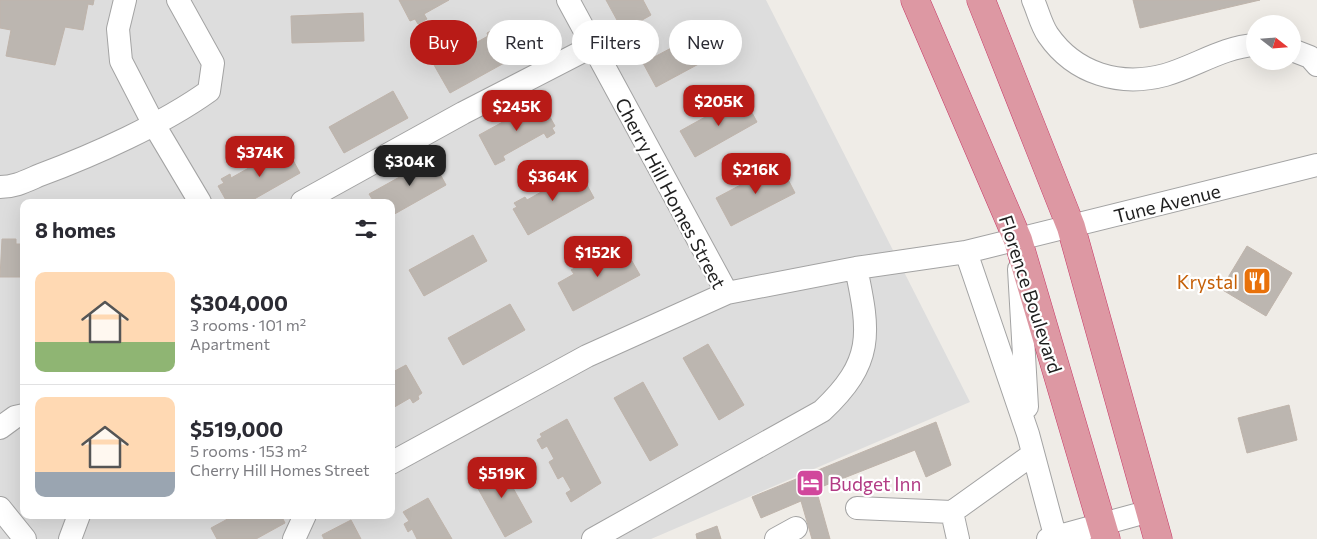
<!DOCTYPE html>
<meta charset="utf-8">
<style>
:root{--surface:#fff;--page:#f2f2f3;--text:#2b2b33;--muted:#7c7c81;--line:#e1e1e2;--accent:#b81b17}
body{margin:0;font-family:Commissioner,sans-serif;background:var(--page);color:var(--text);height:100vh;display:flex;flex-direction:column;font-size:19px;white-space:nowrap}
*{box-sizing:border-box;margin:0}
p{font-size:16px;color:var(--muted)}
.icon{flex:none;width:28px;height:28px;fill:none;stroke:currentColor;stroke-width:2;stroke-linecap:round;stroke-linejoin:round}
.map{position:relative;flex:1;overflow:hidden}
.sheet{position:absolute;left:20px;top:199px;width:375px;height:320px;display:flex;flex-direction:column;background:var(--surface);border-radius:10px;box-shadow:0 5px 20px #0002}
.sheet>*{flex:none}
.guide{position:absolute;left:410px;top:20px;width:475px;height:45px;display:flex;gap:10px}
.needle{width:32px;rotate:107deg}
.tools{position:absolute;left:1246px;top:15px;display:grid;gap:10px}
.tools a{display:grid;place-items:center;width:55px;height:55px;border-radius:50%;background:var(--surface);box-shadow:0 5px 20px #0002;font-size:25px}
.price{position:absolute;translate:-50% -42px;padding:0 11px;border-radius:10px;background:var(--accent);color:#fff;font-size:16px;line-height:32px;filter:drop-shadow(0 1px 2px #0008)}
.price::after{content:'';position:absolute;left:50%;top:30px;width:15px;height:11px;margin-left:-8px;background:inherit;clip-path:polygon(0 0,100% 0,50% 100%)}
.price.current{background:#222;color:#fff}
ul{padding:0;list-style:none}
li{display:flex;align-items:center;gap:15px;height:125px;padding:0 15px}
li+li{border-top:1px solid var(--line)}
li span{display:grid;place-items:center;flex:none;width:140px;height:100px;border-radius:10px;color:#555}
li>.icon{margin-inline-start:auto}
span .icon{width:60px;height:60px;fill:#fffc;stroke-width:1}
li b{font-size:21px}
h2{display:flex;justify-content:space-between;align-items:center;height:60px;padding:0 15px;font-size:21px}
.chip{padding:0 18px;border-radius:22px;background:var(--surface);box-shadow:0 5px 20px #0002;font-size:18px;line-height:45px}
.chip.current{background:var(--accent);color:#fff}
.map>svg:first-child{display:block}
</style>
<div class="map">
<svg width="1317" height="539" viewBox="0 0 1317 539">
<rect width="100%" height="100%" fill="#efece7"/>
<!-- residential -->
<path fill="#ddd" fill-rule="evenodd" d="M 0,0 L 766,0 L 970,402 L 651,539 L 0,539 ZM 24,202 L 391,202 L 391,515 L 24,515 Z"/>
<!-- building -->
<path fill="#bcb6b0" stroke="#bfb4ab" d="M 0,0 L 94,0 L 93,5 L 88,4 L 83,30 L 65,27 L 55,65 L 6,56 L 11,30 L 0,28 Z
M 399,0 L 449,0 L 424,14 L 427,19 L 418,24 L 415,19 L 410,21 Z
M 606,0 L 643,0 L 651,15 L 623,31 Z
M 1133,0 L 1260,0 L 1140,28 Z
M 363,13 L 364,41 L 292,43 L 291,16 Z
M 496,28 L 498,31 L 501,30 L 515,57 L 450,93 L 434,65 L 439,63 L 437,59 L 447,54 L 449,58 L 488,36 L 487,33 Z
M 707,29 L 719,53 L 656,87 L 643,63 Z
M 393,91 L 408,118 L 344,153 L 329,127 Z
M 743,96 L 757,122 L 695,157 L 680,131 Z
M 541,101 L 555,126 L 552,128 L 555,133 L 547,138 L 544,133 L 503,156 L 505,160 L 495,165 L 479,135 Z
M 280,146 L 283,151 L 287,149 L 300,173 L 249,202 L 227,202 L 218,186 L 224,183 L 221,179 L 230,174 L 231,178 L 270,156 L 268,153 Z
M 432,159 L 446,185 L 391,216 L 391,202 L 374,202 L 369,194 Z
M 780,164 L 795,193 L 731,226 L 716,198 Z
M 574,169 L 577,174 L 580,172 L 594,198 L 528,235 L 513,209 L 517,207 L 514,203 L 525,197 L 527,200 L 566,178 L 564,175 Z
M 473,235 L 487,261 L 424,296 L 409,270 Z
M 2,239 L 16,239 L 16,244 L 24,244 L 24,277 L 0,277 Z
M 1247,246 L 1292,273 L 1266,316 L 1221,289 Z
M 625,249 L 640,275 L 573,311 L 558,283 L 574,274 L 571,270 L 602,253 L 605,259 Z
M 510,304 L 525,330 L 463,365 L 448,338 Z
M 708,344 L 744,405 L 719,420 L 683,358 Z
M 406,365 L 422,393 L 418,396 L 419,399 L 413,403 L 410,398 L 391,409 L 391,373 Z
M 643,382 L 678,445 L 650,461 L 614,398 Z
M 1289,405 L 1297,440 L 1247,453 L 1238,418 Z
M 567,419 L 601,483 L 571,502 L 566,493 L 571,490 L 563,476 L 558,479 L 549,462 L 554,459 L 547,446 L 542,449 L 537,440 L 542,437 L 540,434 Z
M 936,422 L 951,465 L 926,477 L 915,450 L 816,489 L 830,539 L 812,539 L 801,501 L 761,518 L 752,497 Z
M 498,461 L 532,522 L 505,537 L 471,476 Z
M 428,498 L 452,539 L 417,539 L 412,529 L 408,532 L 404,524 L 409,521 L 403,512 Z
M 235,515 L 281,515 L 285,523 L 256,539 L 217,539 L 211,528 Z
M 351,520 L 361,539 L 324,539 L 322,535 Z
M 717,526 L 721,539 L 697,539 L 696,534 Z"/>
<g fill="none" stroke-linecap="round" stroke-linejoin="round">
<defs>
<path id="minor" d="M 125,0 L 118,29 L 121,61 L 153,123 L 200,202
M 568,0 L 727,293
M 1033,0 C 1038,11 1041,25 1048,35 C 1075,74 1120,87 1165,75 C 1196,66 1223,47 1255,45
M 1292,50 L 1310,57 L 1317,65
M 0,187 C 15,187 26,181 40,175 C 94,155 163,124 209,91 L 213,63 L 178,0
M 302,202 L 463,113 L 593,46
M 966,252 L 1028,434 L 1056,539
M 1019,269 L 1027,407
M 0,428 L 15,417 L 24,415
M 391,463 L 587,356 L 727,293 L 856,268 L 966,252 L 1317,165
M 0,508 L 25,539
M 857,508 L 952,512 L 958,539
M 952,512 L 1033,454
M 70,539 L 79,515
M 294,539 L 305,515
M 593,539 L 822,411 C 874,362 870,334 856,268
M 776,539 L 796,528
M 1048,539 L 1150,511"/>
<path id="highway" d="M 915,0 L 1018,240 L 1106,539
M 981,0 L 1071,227 L 1158,539"/>
</defs>
<!-- minor casing -->
<use href="#minor" stroke="#a3a3a3" stroke-width="24"/>
<!-- highway casing -->
<use href="#highway" stroke="#c73967" stroke-width="29"/>
<!-- minor -->
<use href="#minor" stroke="#fff" stroke-width="22"/>
<!-- highway -->
<use href="#highway" stroke="#dd98a3" stroke-width="28"/>
</g>
<!-- icons -->
<defs>
<symbol id="restaurant-square" viewBox="-11 -11 22 22"><rect x="-9" y="-9" width="18" height="18" rx="4" fill="#e8710a" stroke="#fff"/><path d="M-5-6h1v4h1v-4h1v4h1v-4h1v5L-1.5 .5V6h-2V.5L-5-1ZM5-6V6H3V1.5H1.5Q1.5-4 5-6Z" fill="#fff"/></symbol>
<symbol id="hotel-square" viewBox="-11 -11 22 22"><rect x="-9" y="-9" width="18" height="18" rx="4" fill="#d1479c" stroke="#fff"/><path d="M-6-4.5h1.5V1H6V5H4.5V3h-9V5H-6ZM-4 0a1.8 1.8 0 1 1 3.6 0ZM.5 0V-2.5h3Q6-2.5 6 0Z" fill="#fff"/></symbol>
</defs>
<g fill-rule="evenodd">
<use href="#restaurant-square" x="1241" y="265" width="32" height="32"/>
<use href="#hotel-square" x="794" y="467" width="32" height="32"/>
</g>
<g text-anchor="middle" dominant-baseline="central" stroke-width="4.5" stroke-linejoin="round" paint-order="stroke">
<!-- street labels -->
<g font-size="19" fill="#1f1f1f" stroke="#fff">
<text transform="translate(671 193) rotate(62)">Cherry Hill Homes Street</text>
<text transform="translate(1167 203) rotate(-14)">Tune Avenue</text>
<text transform="translate(1031 294) rotate(72)">Florence Boulevard</text>
</g>
<!-- food labels -->
<g font-size="19" fill="#c56008" stroke="#fff" text-anchor="end">
<text x="1238" y="281">Krystal</text>
</g>
<!-- hotel labels -->
<g font-size="19" fill="#b23c85" stroke="#fff" text-anchor="start">
<text x="829" y="483">Budget Inn</text>
</g>
</g>
</svg>
<div class="tools">
<a><svg class="needle" viewBox="-14 -14 28 28"><path d="M0-13l5 13h-10z" fill="#e53935"/><path d="M0 13l5-13h-10z" fill="#7c7c81"/></svg></a>
</div>
<b class="price" style="left:719px;top:127px">$205K</b>
<b class="price" style="left:517px;top:132px">$245K</b>
<b class="price" style="left:260px;top:178px">$374K</b>
<b class="price current" style="left:410px;top:187px">$304K</b>
<b class="price" style="left:756px;top:195px">$216K</b>
<b class="price" style="left:553px;top:202px">$364K</b>
<b class="price" style="left:598px;top:278px">$152K</b>
<b class="price" style="left:502px;top:499px">$519K</b>
<div class="guide">
<a class="chip current">Buy</a>
<a class="chip">Rent</a>
<a class="chip">Filters</a>
<a class="chip">New</a>
</div>
<section class="sheet">
<h2>8 homes<svg class="icon" aria-label="filters" viewBox="0 0 24 24"><path d="M4 7h16M4 17h16"/><circle cx="9" cy="7" r="2"/><circle cx="15" cy="17" r="2"/></svg></h2>
<ul>
<li><span style="background:linear-gradient(#ffd9b3 70%,#8fb573 0)"><svg class="icon" aria-label="home" viewBox="0 0 24 24"><path d="M3 11l9-7 9 7M6 9v11h12V9"/></svg></span><div><b>$304,000</b><p>3 rooms · 101 m²</p><p>Apartment</p></div></li>
<li><span style="background:linear-gradient(#ffd9b3 75%,#9aa5b1 0)"><svg class="icon" aria-label="home" viewBox="0 0 24 24"><path d="M3 11l9-7 9 7M6 9v11h12V9"/></svg></span><div><b>$519,000</b><p>5 rooms · 153 m²</p><p>Cherry Hill Homes Street</p></div></li>
</ul>
</section>
</div>
